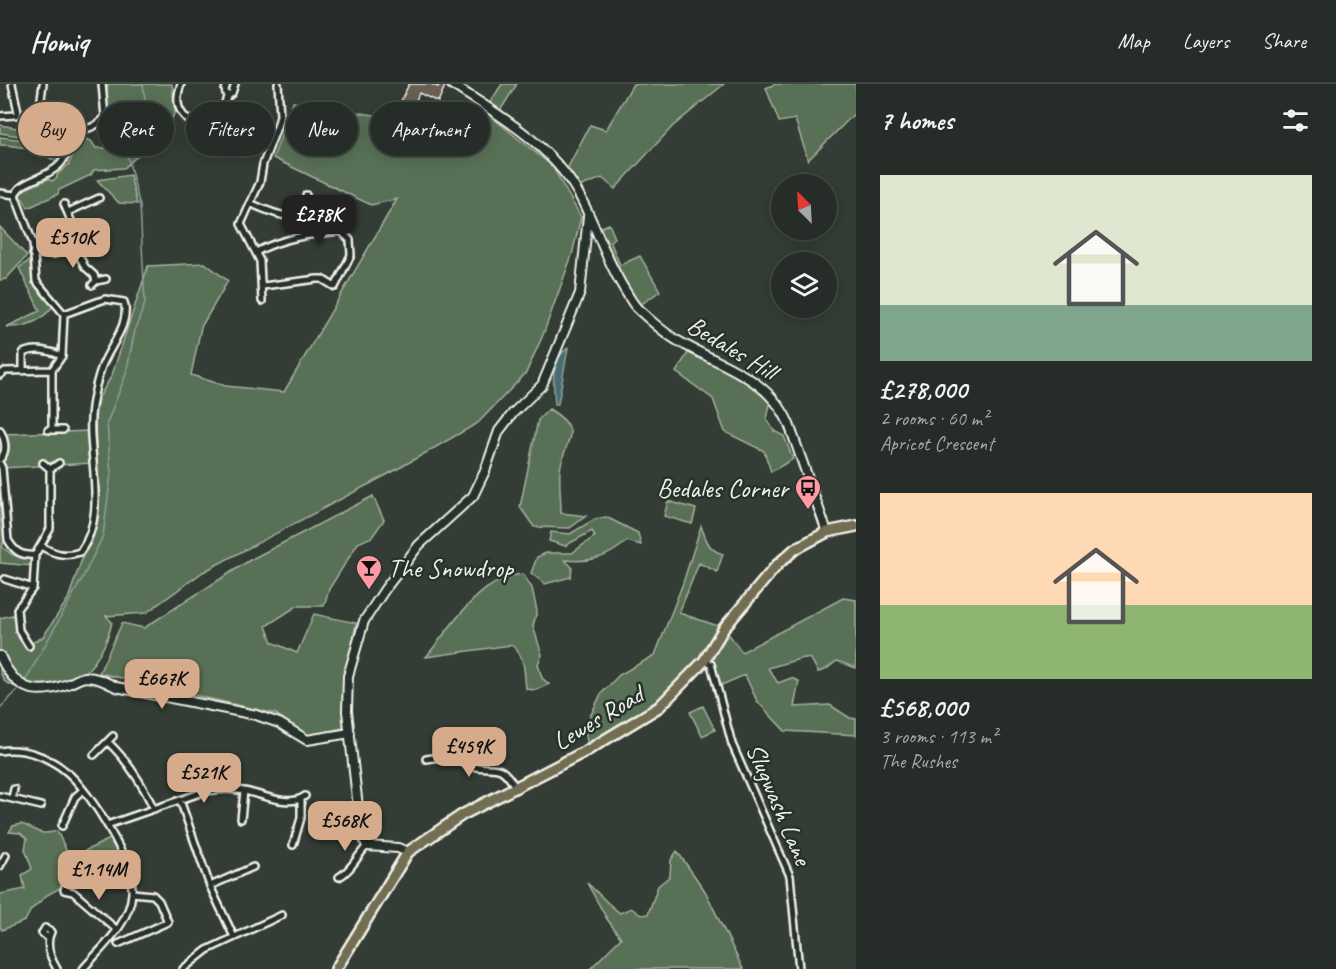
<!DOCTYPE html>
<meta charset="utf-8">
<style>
:root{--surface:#262d28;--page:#323934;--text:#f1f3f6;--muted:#a4a8a8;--line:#424945;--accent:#d6ab8b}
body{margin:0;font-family:Caveat,sans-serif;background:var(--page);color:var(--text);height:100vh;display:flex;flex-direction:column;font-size:22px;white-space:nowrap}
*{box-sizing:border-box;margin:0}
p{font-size:20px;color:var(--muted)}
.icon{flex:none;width:33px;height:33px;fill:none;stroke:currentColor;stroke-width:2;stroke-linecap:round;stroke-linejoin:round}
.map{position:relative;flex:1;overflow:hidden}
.panel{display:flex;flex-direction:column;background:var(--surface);width:480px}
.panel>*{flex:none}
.hud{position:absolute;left:18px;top:18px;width:570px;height:54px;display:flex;gap:12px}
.needle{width:39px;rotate:336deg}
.fabs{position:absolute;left:771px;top:90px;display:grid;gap:12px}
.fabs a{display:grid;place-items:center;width:66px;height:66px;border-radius:50%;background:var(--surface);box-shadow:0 3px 15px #0003,0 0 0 2px var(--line);font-size:30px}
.price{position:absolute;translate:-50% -51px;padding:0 14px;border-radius:12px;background:var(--accent);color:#111;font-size:20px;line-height:39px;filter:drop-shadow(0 2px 3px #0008)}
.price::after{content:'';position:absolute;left:50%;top:36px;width:18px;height:14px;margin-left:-9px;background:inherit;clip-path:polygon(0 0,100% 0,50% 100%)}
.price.selected{background:#222;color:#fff}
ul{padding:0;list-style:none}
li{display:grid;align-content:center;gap:12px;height:318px;padding:0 24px}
li span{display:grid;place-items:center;height:186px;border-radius:0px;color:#555}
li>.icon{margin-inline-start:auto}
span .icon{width:108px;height:108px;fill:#fffc;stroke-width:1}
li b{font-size:26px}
h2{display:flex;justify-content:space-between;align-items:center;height:72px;padding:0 24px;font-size:26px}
.tag{padding:0 21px;border-radius:27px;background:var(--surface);box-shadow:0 3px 15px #0003,0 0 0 2px var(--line);font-size:21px;line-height:54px}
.tag.selected{background:var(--accent);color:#111}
header{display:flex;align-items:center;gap:36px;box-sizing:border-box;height:84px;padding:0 30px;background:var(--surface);border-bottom:2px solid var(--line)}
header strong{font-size:28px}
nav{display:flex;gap:33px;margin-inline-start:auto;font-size:21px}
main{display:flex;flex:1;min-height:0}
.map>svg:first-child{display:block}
</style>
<header>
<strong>Homiq</strong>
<nav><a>Map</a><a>Layers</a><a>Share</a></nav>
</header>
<main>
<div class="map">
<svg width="856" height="885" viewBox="0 0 856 885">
<rect width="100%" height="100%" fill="#333c35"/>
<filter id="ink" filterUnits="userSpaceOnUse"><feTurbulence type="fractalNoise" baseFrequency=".0167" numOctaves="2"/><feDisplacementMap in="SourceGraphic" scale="12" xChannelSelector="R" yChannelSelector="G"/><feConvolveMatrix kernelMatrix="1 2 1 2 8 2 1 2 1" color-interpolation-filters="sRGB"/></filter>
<g filter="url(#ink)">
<!-- green -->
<path fill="#597156" stroke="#a6b19f" stroke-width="1.5" d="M 109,0 L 172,0 L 175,27 L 169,43 L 124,84 L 94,86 L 91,91 L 59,106 L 58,110 L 28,124 L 23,115 L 20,114 L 21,107 L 48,95 L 52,97 L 57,94 L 57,91 L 69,80 L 76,62 L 81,63 L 81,54 L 91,57 L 96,64 L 111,64 L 107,58 L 107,3 Z
M 502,0 L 517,0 L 498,30 L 487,23 Z
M 633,0 L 724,0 L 673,42 L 615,105 L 602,94 L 579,103 L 567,85 L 590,41 L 606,46 Z
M 775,0 L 856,0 L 856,28 L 808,76 L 795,35 L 779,38 L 766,4 Z
M 293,18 L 381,32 L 376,46 L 432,70 L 483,26 L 552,82 L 581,133 L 572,171 L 543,251 L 526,289 L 478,339 L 394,387 L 203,488 L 146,529 L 106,532 L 112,538 C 108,558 94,587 74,596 C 61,603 43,605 28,609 L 5,598 L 0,589 L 0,534 L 16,530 L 17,548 L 28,561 L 43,553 L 68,515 L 91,449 L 94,431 L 93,379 L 2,384 L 3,371 L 0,374 L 2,350 L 92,347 L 91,327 L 112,291 L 148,182 L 205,179 L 228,197 L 201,243 L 191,291 L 226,302 L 284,308 L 397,115 L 371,121 L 273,74 Z
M 0,41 L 62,52 L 63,58 L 0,49 Z
M 0,53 L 68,61 L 59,80 C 40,66 23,62 0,61 Z
M 130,91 L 137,120 L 119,119 L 97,96 Z
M 609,140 L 615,154 L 610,157 L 620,181 L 640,172 L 660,207 L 636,224 L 594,146 Z
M 0,143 L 27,172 L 6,195 L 0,196 Z
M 30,176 C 32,196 38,208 53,222 C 41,238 26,244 6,243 L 40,227 L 19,184 Z
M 691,264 L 772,311 L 767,335 L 774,347 L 784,352 L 793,375 L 771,388 L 764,367 L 725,348 L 713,315 L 676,288 Z
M 549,325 C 585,347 565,353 560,386 C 559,399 561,415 561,429 L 586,432 L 570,444 L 534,443 L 520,423 L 538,336 Z
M 0,384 L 5,455 L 2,463 L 13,471 L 32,475 L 32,482 L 0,479 Z
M 373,412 L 384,436 L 372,453 L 358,459 L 329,505 L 324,522 L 297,522 L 266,542 L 272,558 L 297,569 L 314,530 L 356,539 L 345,604 L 343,644 L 307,652 L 276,630 L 99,589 L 122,539 L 144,544 L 250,476 Z
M 668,417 L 696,425 L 692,440 L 664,432 Z
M 606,433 L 638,449 L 641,461 L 627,457 C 608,474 589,479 565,476 L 572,483 L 571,493 L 545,500 L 531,489 L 537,473 L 546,469 L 572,469 L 595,452 L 592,447 L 565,462 L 549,457 L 551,448 L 570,450 L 595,435 Z
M 701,442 C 706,455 708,466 723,470 L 717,488 L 699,479 L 679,529 L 724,544 L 742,568 L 843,514 L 856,516 L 856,584 L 837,577 L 825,586 L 818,588 L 811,575 L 803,574 L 768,584 L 778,599 L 791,594 L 799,597 L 794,623 L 830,621 L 850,634 L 856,635 L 856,651 L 785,647 L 757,617 L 745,591 L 717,603 L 711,581 L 704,578 L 659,623 L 588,666 L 585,643 L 601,610 L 619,591 L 655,571 L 683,499 Z
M 523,490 L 532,504 L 537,527 L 533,542 L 542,571 L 538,580 L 542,594 L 549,600 L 536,606 L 526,605 C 524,589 526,571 511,561 L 426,573 C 452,542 479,494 523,490 Z
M 703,622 L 715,646 L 702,652 L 690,628 Z
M 21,740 C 37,744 36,753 57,747 L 70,774 L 112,754 L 121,771 L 47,811 L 31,826 L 25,837 L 2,846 L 0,843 L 0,810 L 25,805 L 22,791 L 32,785 L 25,765 L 27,755 L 20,749 L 9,748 L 13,742 Z
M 677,767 L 705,807 L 743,885 L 590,885 L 621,854 L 607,835 L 587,799 C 599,809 607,820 620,829 L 631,824 L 641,831 L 648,830 L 658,802 L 670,792 L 671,776 Z"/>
<!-- water -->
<path fill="#4a6c71" stroke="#8ea1a1" stroke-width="1.5" d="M 568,264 L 558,320 L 555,320 C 553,301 550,275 568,264 Z"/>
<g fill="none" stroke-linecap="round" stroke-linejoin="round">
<!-- stream -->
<path stroke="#8ea1a1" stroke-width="1.5" d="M 25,597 L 83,493 L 103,452 L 111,390 L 107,339 L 126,290 L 135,246 L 145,219 L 140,122 L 127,70 L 143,63 L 147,30 L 143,0
M 0,624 L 18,606"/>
</g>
<!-- building -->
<path fill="#695e54" stroke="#f4f1e8" stroke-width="1.5" d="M 409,0 L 431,0 L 438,3 L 440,0 L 445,2 L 438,18 L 419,9 L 413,24 L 400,19 Z"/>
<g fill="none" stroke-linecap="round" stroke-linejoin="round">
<defs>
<path id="street" d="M 43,0 C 42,9 38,25 43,33 C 54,53 93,50 105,33 L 102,0
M 181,0 C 176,14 176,25 187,35 L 268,66
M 227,13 L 225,6 L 227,0
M 0,32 L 16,31 L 18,28 L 12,0
M 211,55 L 227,13 L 232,9 L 235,0
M 0,109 L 15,111
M 250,119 C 287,137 306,137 346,131
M 64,120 L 77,151
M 68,128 L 99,114
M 304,136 L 306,111
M 77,151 L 103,140
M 74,162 L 85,183 L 94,191 L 96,197
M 256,168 C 282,154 311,150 341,147 L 350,156 L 351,171 L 335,203 L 322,195 L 317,195 L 263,202
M 33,170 L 54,170 L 74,162 L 77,151
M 92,201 L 96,197 L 106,195
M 262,217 L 260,177 L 241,140 L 260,98 L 263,80 L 277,43 L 280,32 L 278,0
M 23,287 L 23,269 C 35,263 51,267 62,272
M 0,291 L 5,287 L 52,286 L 62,272 L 64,230 L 36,197 L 33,159 L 15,111 C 18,104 22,101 29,98 C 60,84 68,81 70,46
M 0,346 C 5,356 8,367 0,375
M 48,346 L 63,346
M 52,346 L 52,286
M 43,379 L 50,385 L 59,379
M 0,380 L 2,384 L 8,456 C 15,468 21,472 35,471
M 41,462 C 54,470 65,473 80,468 C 110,429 85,367 92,323 C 94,309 97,295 102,282 C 109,263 131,240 124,218 L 105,215 L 64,230
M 35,471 L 50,445 L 50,385
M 5,495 L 33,504
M 29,562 L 19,546 L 17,525 L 33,504 L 35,471
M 704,577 L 711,580 L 732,660 L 790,792 L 799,885
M 108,658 C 129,678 142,699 154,725
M 0,667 C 24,663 50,673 68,689 C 91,709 134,778 132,809 C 130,840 102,863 83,885
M 94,671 L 113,652
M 426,675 L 454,671 C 459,675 464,681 470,682 C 496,688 498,675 516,704
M 0,712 L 41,722
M 12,714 L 14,705
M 180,716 L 210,802 L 234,853
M 241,735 L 244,707
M 107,741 L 206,707 C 219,705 231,704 244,707 C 262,710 289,724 305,712
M 62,742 L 75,713 L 83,706
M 293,761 L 301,734 L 301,716
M 0,782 L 6,771
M 339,793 C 351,787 357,772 367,762
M 210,802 L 253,783
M 65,803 L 64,806 L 73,808 L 117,846
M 48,854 L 42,849 L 45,844 L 51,848 C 45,860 51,875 57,885
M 118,860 L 168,838 L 159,817 L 153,811 L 132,809
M 183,885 L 207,866 L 282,831"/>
<path id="secondary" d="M 451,0 C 498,30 550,60 578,109 C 596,141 605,175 626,208 C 630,214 633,221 639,226 C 651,237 664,249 678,257 C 719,281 769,293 789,340 L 827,448
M 0,572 C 15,605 33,613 68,600 C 73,598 79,594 85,593 C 97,593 106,598 116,603 L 256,631 L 279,639 L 307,656 L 350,649
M 408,768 L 398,764 L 367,762 L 361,749 L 347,627 L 348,592 L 364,537 L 385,505 L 419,461 L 473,412 L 485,387 L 499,347 L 513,329 L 542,301 L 580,209 L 588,132"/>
<path id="highway" d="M 336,885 L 408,768 L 462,731 L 588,666 L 659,623 L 704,577 L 724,544 L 777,481 L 795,465 L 827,448 L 856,442"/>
</defs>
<!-- street casing -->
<use href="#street" stroke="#f4f1e8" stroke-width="10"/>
<!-- secondary casing -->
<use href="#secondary" stroke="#f4f1e8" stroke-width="12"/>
<!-- highway casing -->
<use href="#highway" stroke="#f4f1e8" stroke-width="14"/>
<!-- street -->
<use href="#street" stroke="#26332d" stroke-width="5"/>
<!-- secondary -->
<use href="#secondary" stroke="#26332d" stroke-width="8"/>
<!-- highway -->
<use href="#highway" stroke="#726e52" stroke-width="9"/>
</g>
</g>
<!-- icons -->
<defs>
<symbol id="bus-pin" viewBox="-11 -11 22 30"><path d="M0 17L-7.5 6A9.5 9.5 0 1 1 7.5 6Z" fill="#ff9aa2" stroke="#26332d"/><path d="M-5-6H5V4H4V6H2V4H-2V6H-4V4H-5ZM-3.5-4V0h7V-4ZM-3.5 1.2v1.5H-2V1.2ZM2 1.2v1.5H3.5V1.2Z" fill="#111"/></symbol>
<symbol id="bar-pin" viewBox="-11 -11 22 30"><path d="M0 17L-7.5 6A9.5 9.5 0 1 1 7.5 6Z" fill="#ff9aa2" stroke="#26332d"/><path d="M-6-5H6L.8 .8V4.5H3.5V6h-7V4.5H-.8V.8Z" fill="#111"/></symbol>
</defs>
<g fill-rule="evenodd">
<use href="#bus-pin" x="793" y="389" width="30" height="40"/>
<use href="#bar-pin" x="354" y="469" width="30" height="40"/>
</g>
<g text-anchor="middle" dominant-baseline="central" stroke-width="5" stroke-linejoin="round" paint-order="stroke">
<!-- street labels -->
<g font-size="26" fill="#f4f1e8" stroke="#26332d">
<text transform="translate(732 264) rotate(31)">Bedales Hill</text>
<text transform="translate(598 634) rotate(-31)">Lewes Road</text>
<text transform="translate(779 720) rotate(67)">Slugwash Lane</text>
</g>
<!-- poi labels -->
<g font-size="26" fill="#f4f1e8" stroke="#26332d" text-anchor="end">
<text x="788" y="404">Bedales Corner</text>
<text x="388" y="484" text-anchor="start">The Snowdrop</text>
</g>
</g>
</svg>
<div class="fabs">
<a><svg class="needle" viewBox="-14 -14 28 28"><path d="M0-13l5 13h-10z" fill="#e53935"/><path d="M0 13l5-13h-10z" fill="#a4a8a8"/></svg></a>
<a><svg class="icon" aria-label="layers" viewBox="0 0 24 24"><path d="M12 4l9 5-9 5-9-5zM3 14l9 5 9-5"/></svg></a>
</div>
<b class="price selected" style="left:319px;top:162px">£278K</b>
<b class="price" style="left:73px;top:185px">£510K</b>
<b class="price" style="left:162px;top:626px">£667K</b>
<b class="price" style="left:469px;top:694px">£459K</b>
<b class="price" style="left:204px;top:720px">£521K</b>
<b class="price" style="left:345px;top:768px">£568K</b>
<b class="price" style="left:99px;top:817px">£1.14M</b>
<div class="hud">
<a class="tag selected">Buy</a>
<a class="tag">Rent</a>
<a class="tag">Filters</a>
<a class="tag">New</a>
<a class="tag">Apartment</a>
</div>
</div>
<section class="panel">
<h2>7 homes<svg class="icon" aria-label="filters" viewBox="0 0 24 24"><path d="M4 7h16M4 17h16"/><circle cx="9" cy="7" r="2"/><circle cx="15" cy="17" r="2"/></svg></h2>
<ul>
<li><span style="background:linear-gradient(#dfe7d0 70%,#7fa58c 0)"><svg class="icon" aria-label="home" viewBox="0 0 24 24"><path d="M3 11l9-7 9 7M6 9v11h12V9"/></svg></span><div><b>£278,000</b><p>2 rooms · 60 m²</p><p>Apricot Crescent</p></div></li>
<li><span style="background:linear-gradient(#ffd9b3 60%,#8fb573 0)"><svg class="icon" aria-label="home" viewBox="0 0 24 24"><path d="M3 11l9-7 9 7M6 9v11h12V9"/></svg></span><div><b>£568,000</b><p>3 rooms · 113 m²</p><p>The Rushes</p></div></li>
</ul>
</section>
</main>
